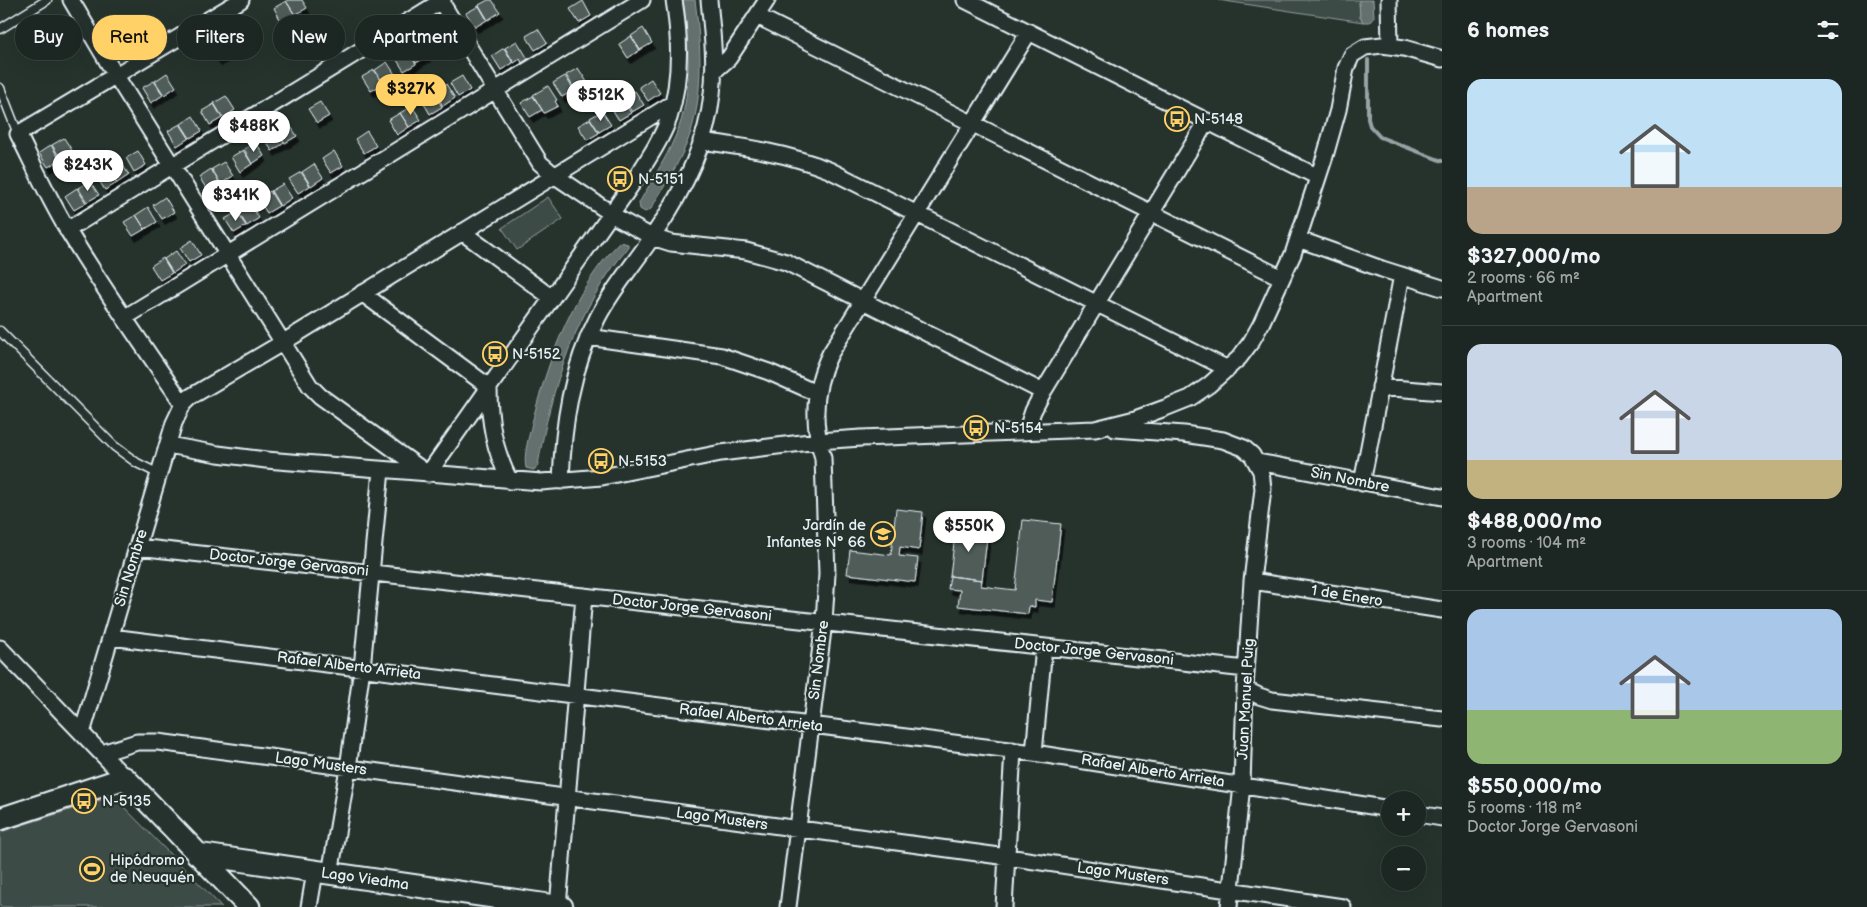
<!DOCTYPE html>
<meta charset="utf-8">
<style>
:root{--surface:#1c2622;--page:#252e2a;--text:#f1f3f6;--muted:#a0a5a5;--line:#3a4340;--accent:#ffd166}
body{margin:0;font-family:"Balsamiq Sans",sans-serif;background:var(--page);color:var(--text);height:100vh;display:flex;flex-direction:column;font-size:19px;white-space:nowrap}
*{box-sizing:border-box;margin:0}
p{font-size:16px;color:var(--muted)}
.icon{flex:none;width:28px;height:28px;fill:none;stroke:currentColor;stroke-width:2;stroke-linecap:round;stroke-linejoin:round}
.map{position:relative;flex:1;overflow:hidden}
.sheet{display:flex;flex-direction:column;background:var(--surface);width:425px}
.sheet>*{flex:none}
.banner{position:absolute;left:15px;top:15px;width:475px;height:45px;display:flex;gap:10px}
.fabs{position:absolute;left:1381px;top:791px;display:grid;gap:10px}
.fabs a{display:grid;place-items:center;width:45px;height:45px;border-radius:50%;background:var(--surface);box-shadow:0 5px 20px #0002,0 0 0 1px var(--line);font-size:25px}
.price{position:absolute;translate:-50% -42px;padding:0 11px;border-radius:18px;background:#fff;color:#222;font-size:16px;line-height:32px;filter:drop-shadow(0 1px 2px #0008)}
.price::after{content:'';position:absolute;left:50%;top:30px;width:15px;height:11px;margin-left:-8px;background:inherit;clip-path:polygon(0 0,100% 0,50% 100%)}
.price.active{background:var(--accent);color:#111}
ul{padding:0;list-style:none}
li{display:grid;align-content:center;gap:10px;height:265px;padding:0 25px}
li+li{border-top:1px solid var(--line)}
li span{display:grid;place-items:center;height:155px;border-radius:15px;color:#555}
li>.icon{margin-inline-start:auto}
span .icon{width:90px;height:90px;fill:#fffc;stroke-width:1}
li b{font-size:21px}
h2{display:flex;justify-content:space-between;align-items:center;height:60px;padding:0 25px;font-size:21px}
.tag{padding:0 18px;border-radius:22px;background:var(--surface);box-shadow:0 5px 20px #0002,0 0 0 1px var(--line);font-size:18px;line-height:45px}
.tag.active{background:var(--accent);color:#111}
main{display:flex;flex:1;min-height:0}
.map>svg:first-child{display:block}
</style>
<main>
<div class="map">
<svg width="1442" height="907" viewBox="0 0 1442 907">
<defs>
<filter id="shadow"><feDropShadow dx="3" dy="5.5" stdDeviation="0" flood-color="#0009"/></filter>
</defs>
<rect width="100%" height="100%" fill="#26332d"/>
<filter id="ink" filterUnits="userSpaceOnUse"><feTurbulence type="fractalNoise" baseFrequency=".02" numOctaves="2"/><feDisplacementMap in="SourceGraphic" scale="10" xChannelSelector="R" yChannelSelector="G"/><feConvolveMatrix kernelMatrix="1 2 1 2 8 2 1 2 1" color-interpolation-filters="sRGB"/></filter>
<g filter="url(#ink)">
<!-- green -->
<path fill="#3e4b47" stroke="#939ea0" d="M 1218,0 L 1359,0 L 1360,17 L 1363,22 Z
M 548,197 L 563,219 L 517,250 L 502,228 Z
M 101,800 L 118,801 L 222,907 L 0,907 L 0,832 Z"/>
<!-- water -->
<path fill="#636f6d" stroke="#98a3a5" d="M 683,0 L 695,0 C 701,47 705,100 686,145 C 677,167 663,188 651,209 L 645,212 L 640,209 L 639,203 C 653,178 669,154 679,127 C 693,88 688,40 683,0 Z
M 1359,0 L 1373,0 L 1374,17 L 1370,22 L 1363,22 L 1360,17 Z
M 620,242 L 628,244 L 628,248 C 576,309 551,388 538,465 L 534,470 L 526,468 C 523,455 529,437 532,423 C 548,360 573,289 620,242 Z"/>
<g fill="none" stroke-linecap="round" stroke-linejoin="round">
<!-- stream -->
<path stroke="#98a3a5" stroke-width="4" d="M 1368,60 L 1368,119 L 1370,126 L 1380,137 L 1442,161"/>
</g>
<!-- building -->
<path fill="#505c59" stroke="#e8f1f8" filter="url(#shadow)" d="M 288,0 L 302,0 L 307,8 L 295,15 L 286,1 Z
M 488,0 L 492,0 L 500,12 L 488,20 L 479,5 Z
M 286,1 L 295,15 L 282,23 L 274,8 Z
M 583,1 L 591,16 L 579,23 L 570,9 Z
M 479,6 L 487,20 L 475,27 L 466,13 Z
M 253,21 L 262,35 L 250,42 L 241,28 Z
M 643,28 L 652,43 L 640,50 L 631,36 Z
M 538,29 L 547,43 L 535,50 L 526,36 Z
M 233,32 L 242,47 L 230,54 L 221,40 Z
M 436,32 L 444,46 L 433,54 L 424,39 Z
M 631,36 L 640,50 L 628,58 L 619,44 Z
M 221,40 L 230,54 L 218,61 L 209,47 Z
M 517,41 L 528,59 L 522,63 L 520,59 L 514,63 L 505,48 Z
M 419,42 L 428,56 L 416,63 L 407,49 Z
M 504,48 L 513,63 L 501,70 L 492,56 Z
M 407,49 L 416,64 L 404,71 L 395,57 Z
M 387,62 L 396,76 L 384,84 L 375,70 Z
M 578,68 L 587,82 L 575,90 L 566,75 Z
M 374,70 L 383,84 L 371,91 L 362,77 Z
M 167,73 L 176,87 L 164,95 L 155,81 Z
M 462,76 L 470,90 L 458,97 L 450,83 Z
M 565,76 L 574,90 L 562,97 L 553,83 Z
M 651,79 L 660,93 L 648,101 L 639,87 Z
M 154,81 L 163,95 L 151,103 L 142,88 Z
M 446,84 L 455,98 L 443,106 L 434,91 Z
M 548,86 L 557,100 L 555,101 L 558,106 L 544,113 L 533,95 Z
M 635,91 L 644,105 L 632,112 L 623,98 Z
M 434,92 L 442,107 L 430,114 L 422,100 Z
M 226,96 L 235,110 L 223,118 L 214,103 Z
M 533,96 L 542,110 L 530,117 L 521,103 Z
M 622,99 L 631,113 L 619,120 L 610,106 Z
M 320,102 L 329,116 L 317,123 L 308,109 Z
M 214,104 L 222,118 L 210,125 L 202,111 Z
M 412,106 L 421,120 L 409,127 L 400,113 Z
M 602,111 L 611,125 L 599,132 L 590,118 Z
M 400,113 L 409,127 L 397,135 L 388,120 Z
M 193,116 L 202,131 L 190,138 L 181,124 Z
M 590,119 L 599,133 L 587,140 L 578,126 Z
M 288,122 L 297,136 L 285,143 L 276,129 Z
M 180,124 L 189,138 L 177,146 L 168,131 Z
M 275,129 L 284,143 L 272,151 L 263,136 Z
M 367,131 L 376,146 L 364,153 L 355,139 Z
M 64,138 L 73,152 L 61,159 L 52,145 Z
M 256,142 L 264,156 L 252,164 L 244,149 Z
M 51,145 L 60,160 L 48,167 L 39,153 Z
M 243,150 L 252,164 L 240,172 L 231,157 Z
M 138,151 L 146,165 L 134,172 L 126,158 Z
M 334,151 L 343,166 L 331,173 L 322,159 Z
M 120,161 L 129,175 L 117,183 L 108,169 Z
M 224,162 L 233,176 L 221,184 L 212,169 Z
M 314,164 L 323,178 L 311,186 L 302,172 Z
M 108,169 L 117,183 L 105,190 L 96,176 Z
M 211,169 L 220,184 L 208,191 L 199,177 Z
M 301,172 L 310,186 L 298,193 L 289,179 Z
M 90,181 L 99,195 L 87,202 L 78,188 Z
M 283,184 L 292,198 L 280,206 L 271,191 Z
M 77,188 L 86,203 L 74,210 L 65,196 Z
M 270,191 L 279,206 L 267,213 L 258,199 Z
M 165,197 L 174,212 L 162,219 L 153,205 Z
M 250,204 L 259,218 L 247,226 L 238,212 Z
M 148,207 L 157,222 L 145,229 L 136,215 Z
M 237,212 L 246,226 L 234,233 L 225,219 Z
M 136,215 L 145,229 L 133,236 L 124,222 Z
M 192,240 L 201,255 L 189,262 L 180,248 Z
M 176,251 L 185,265 L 173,273 L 164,259 Z
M 163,258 L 172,273 L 160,280 L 151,266 Z
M 896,509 L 923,512 L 919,550 L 900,547 L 899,556 L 918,558 L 915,582 L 847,574 L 850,550 L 891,555 Z
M 1023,520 L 1061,524 L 1052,602 L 1035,600 L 1035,607 L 1029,606 L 1028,614 L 958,606 L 960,590 L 948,589 L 950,576 L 982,580 L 981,586 L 1015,590 Z
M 956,526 L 988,530 L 982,580 L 950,576 Z"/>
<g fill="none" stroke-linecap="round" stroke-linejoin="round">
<defs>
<path id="lane" d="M 0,29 L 47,0
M 0,88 L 18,134
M 0,331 L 114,446 L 137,463 L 159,474"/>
<path id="street" d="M 71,0 L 116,76 L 310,386 L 320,396 L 428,474 L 630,187 C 644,165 660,143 669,118 C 681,81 680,37 674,0
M 440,0 L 540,163 L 554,175 L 621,220 L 652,237 L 671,243 L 746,251 L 786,262 L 1043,392
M 965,0 L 1318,177
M 1389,0 L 1390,46
M 757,16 L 1282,278
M 713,72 L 729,58 L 767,0
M 701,141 C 745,147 787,153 829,170 L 1228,369
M 67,230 L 443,0
M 462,232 L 552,298
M 1298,239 L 1382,269 L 1442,288
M 362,293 L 489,387
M 124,318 L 642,0
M 588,337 L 722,356 L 769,372 L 816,393
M 489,387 C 489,421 494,450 510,481
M 1380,387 L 1442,392
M 183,404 C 144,347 103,289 67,229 C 49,199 34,166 18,134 L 241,0
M 1115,429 L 1184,434 L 1223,440 L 1244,448 L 1252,455 L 1261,471 L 1263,489 L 1252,581 L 1245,689 L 1242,785 L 1229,907
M 1026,432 L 1033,411 L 1043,392 L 1207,121
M 168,445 L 218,454 L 266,460 L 541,482 L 602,477 L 721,453 L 818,441 L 861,438 L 1095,429 L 1135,419 L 1165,408 L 1190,398 L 1209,385 L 1239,358 L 1251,342 L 1261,324 L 1293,254 L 1325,156 L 1338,110 L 1346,68 L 1352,55 L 1365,47 L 1382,45 L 1404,48 L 1442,59
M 1258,462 L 1442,497
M 561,481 C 563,425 571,368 598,317 C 613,288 635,263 653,236 C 681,195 707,144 712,94 C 716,63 712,31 709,0
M 1362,483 L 1402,275
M 137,547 L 1246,669
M 1252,581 L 1442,610
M 111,637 L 1034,753 L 1390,809
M 0,648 L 125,778
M 1245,689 L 1259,696 L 1272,700 L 1442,719
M 82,733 L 174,423 L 183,404 L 190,397 L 282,343 L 673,103
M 102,753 L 137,742 L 158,742 L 1007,857 L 1343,907
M 1034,753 L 1044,647
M 1418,814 L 1442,818
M 330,874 L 348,768 L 362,668 L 381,470
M 309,907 L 315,872
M 558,907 L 584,596
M 788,907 L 824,622 L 827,574 L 823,458 C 812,422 813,388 830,354 L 1029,32
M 1004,907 L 1013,750"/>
<path id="secondary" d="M 0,819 L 125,778 L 249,907
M 197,854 L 562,907"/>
</defs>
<!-- lane casing -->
<use href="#lane" stroke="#e8f1f8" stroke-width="11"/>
<!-- street casing -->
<use href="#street" stroke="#e8f1f8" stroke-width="19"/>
<!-- secondary casing -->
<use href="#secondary" stroke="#e8f1f8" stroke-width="25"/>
<!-- lane -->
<use href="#lane" stroke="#26332d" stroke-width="8"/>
<!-- street -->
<use href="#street" stroke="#26332d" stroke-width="15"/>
<!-- secondary -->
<use href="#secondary" stroke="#26332d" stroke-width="21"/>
</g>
</g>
<!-- icons -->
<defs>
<symbol id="bus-ring" viewBox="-11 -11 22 22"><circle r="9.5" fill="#26332d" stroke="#ffd166" stroke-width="1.5"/><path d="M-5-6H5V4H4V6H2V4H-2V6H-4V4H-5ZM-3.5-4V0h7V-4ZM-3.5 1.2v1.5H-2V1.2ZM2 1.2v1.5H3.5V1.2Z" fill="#ffd166"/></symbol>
<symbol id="school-ring" viewBox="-11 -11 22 22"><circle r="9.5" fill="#26332d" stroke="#ffd166" stroke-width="1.5"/><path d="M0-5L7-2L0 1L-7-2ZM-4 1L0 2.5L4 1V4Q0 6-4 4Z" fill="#ffd166"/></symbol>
<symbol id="stadium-ring" viewBox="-11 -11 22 22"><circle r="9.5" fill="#26332d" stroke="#ffd166" stroke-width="1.5"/><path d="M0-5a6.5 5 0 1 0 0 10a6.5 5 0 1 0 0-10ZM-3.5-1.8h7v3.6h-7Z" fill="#ffd166"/></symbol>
</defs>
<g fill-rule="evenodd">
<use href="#bus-ring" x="1163" y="105" width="28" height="28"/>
<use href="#bus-ring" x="606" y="165" width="28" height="28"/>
<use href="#bus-ring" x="481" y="340" width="28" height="28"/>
<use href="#bus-ring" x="962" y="414" width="28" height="28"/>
<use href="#bus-ring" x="587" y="447" width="28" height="28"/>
<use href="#school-ring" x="869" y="520" width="28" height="28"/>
<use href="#bus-ring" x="70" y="787" width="28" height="28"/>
<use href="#stadium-ring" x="78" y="855" width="28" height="28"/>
</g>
<g text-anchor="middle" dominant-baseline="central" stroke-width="4.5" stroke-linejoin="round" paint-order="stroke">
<!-- poi labels -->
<g font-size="15" fill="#e8f1f8" stroke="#26332d" text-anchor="start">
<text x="1194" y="119">N-5148</text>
<text x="638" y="179">N-5151</text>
<text x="512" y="354">N-5152</text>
<text x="994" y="428">N-5154</text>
<text x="618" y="461">N-5153</text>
<text x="866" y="525" text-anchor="end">Jardín de<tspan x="866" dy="17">Infantes N° 66</tspan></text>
<text x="102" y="801">N-5135</text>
<text x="110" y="860">Hipódromo<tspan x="110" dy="17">de Neuquén</tspan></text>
</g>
<!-- street labels -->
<g font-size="15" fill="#e8f1f8" stroke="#26332d">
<text transform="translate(1350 480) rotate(11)">Sin Nombre</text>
<text transform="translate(289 563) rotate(6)">Doctor Jorge Gervasoni</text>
<text transform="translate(131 568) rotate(-73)">Sin Nombre</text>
<text transform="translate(1347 596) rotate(9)">1 de Enero</text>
<text transform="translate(692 608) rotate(6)">Doctor Jorge Gervasoni</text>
<text transform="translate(1094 652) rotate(6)">Doctor Jorge Gervasoni</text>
<text transform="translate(819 660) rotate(-83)">Sin Nombre</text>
<text transform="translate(349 666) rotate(7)">Rafael Alberto Arrieta</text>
<text transform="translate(1246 699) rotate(-87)">Juan Manuel Puig</text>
<text transform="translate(751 718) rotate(7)">Rafael Alberto Arrieta</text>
<text transform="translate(321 764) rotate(8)">Lago Musters</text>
<text transform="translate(1153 771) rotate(9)">Rafael Alberto Arrieta</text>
<text transform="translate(722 819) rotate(8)">Lago Musters</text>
<text transform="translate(1123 874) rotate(8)">Lago Musters</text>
<text transform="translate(365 879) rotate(8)">Lago Viedma</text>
</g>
</g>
</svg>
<div class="fabs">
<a>+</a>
<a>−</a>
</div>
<b class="price active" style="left:411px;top:116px">$327K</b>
<b class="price" style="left:601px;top:122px">$512K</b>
<b class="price" style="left:254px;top:153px">$488K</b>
<b class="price" style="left:88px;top:192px">$243K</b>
<b class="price" style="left:236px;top:222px">$341K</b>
<b class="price" style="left:969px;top:553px">$550K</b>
<div class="banner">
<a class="tag">Buy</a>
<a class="tag active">Rent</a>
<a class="tag">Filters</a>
<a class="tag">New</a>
<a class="tag">Apartment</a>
</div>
</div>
<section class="sheet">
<h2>6 homes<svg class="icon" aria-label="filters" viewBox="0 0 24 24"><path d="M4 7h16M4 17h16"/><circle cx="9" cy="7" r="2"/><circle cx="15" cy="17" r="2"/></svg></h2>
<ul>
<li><span style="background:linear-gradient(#bfe0f5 70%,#b9a48a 0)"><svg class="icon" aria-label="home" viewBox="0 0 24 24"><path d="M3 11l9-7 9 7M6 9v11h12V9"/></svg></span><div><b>$327,000/mo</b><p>2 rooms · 66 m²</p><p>Apartment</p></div></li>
<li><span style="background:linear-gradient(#c9d6e8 75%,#c2b280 0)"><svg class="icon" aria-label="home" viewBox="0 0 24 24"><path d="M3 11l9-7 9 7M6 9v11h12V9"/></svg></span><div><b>$488,000/mo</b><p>3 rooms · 104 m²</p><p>Apartment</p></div></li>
<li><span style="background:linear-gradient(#a9c7e8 65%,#8fb573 0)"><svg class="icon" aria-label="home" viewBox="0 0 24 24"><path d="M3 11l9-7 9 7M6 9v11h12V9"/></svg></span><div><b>$550,000/mo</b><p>5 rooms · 118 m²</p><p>Doctor Jorge Gervasoni</p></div></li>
</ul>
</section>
</main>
